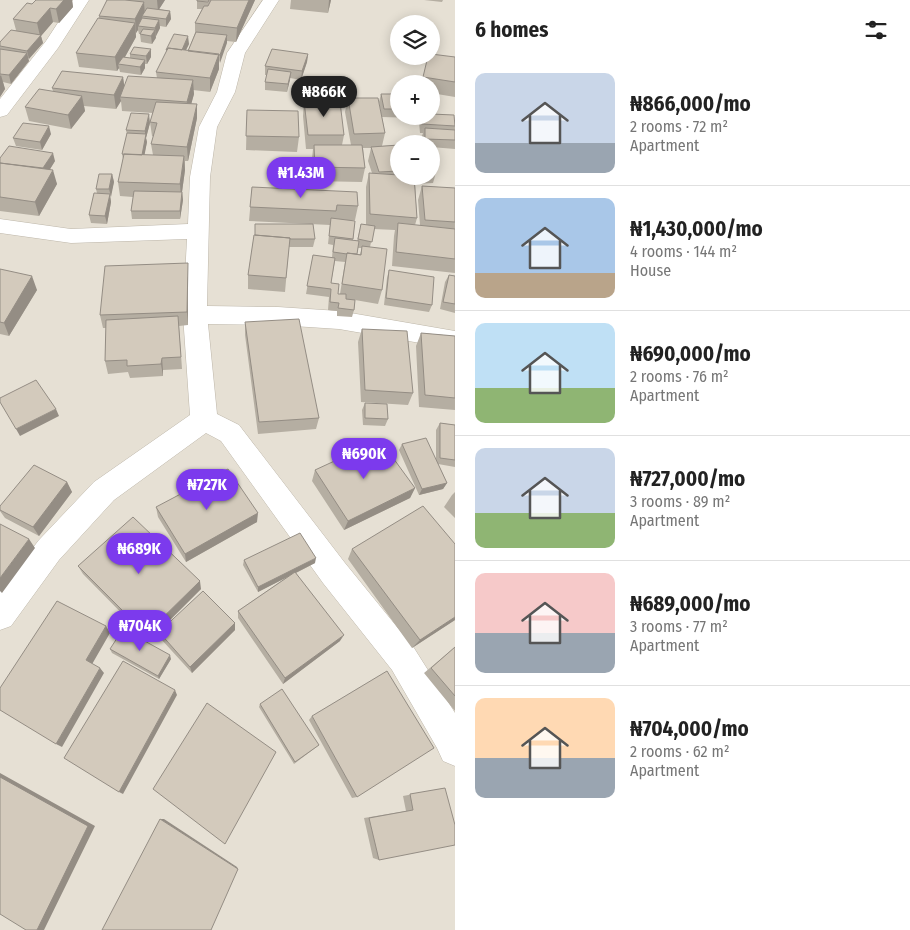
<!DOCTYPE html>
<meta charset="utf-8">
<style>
:root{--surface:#fff;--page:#f6f6f6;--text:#222;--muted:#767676;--line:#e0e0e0;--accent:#7c3aed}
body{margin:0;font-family:"Fira Sans Condensed",sans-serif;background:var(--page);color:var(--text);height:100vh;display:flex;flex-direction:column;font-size:19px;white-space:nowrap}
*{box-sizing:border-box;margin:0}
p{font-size:16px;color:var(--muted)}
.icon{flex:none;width:28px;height:28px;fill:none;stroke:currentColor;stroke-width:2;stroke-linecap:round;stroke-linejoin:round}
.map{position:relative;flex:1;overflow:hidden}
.sheet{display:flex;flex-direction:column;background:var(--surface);width:455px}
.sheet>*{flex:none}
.buttons{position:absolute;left:390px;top:15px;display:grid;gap:10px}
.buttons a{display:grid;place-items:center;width:50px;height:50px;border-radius:50%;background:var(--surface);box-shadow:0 2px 12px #0003;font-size:25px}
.price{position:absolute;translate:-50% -42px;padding:0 11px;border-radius:18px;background:var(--accent);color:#fff;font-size:16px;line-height:32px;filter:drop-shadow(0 1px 2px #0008)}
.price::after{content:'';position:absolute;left:50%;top:30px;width:15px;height:11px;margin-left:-8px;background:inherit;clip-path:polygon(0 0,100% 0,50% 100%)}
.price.on{background:#222;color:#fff}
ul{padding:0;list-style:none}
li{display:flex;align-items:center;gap:15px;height:125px;padding:0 20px}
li+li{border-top:1px solid var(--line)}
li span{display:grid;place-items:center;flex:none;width:140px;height:100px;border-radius:10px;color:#555}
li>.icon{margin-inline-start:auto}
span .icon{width:60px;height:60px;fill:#fffc;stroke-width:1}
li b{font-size:21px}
h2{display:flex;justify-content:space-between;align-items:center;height:60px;padding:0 20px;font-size:21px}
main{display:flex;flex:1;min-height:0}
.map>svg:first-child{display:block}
</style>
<main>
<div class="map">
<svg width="455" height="930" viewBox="0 0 455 930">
<rect width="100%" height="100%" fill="#f2efe6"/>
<!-- residential -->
<path fill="#e6e0d4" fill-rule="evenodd" d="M 0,0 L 455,0 L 455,930 L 0,930 ZM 399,24 L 431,24 L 431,56 L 399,56 ZM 399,84 L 431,84 L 431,116 L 399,116 ZM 399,144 L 431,144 L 431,176 L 399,176 Z"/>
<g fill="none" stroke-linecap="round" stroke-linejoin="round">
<defs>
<path id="minor" d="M 73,0 L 89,0 L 58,48 L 7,115 L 0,117 L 0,99 L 46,41 Z
M 263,0 L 279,0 L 245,53 L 235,92 L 217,127 L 210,177 L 207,306 L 278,307 L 339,311 L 455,331 L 455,349 L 339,329 L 278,325 L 208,324 L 217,414 L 239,425 L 345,563 L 414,648 L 455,713 L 455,766 L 443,761 L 437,748 L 392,670 L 323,583 L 221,441 L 206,433 L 114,500 L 59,560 L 11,626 L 0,630 L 0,590 L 39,540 L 94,482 L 190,415 L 183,315 L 187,239 L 71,243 L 0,233 L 0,219 L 71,229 L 188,224 L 190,177 L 199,127 L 217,92 L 227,53 Z"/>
</defs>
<!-- minor casing -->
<use href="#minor" stroke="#bdb6a9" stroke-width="1"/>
<!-- minor -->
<use href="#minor" fill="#fff" fill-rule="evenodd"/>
</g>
<!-- wall -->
<path fill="#b5aea2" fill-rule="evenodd" d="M 36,0 L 72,0 L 73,7 L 59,23 L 53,22 L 41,36 L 43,43 L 28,59 L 29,61 L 11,84 L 3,82 L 5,89 L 0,97 L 0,42 L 16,30 L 13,19 L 32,4 Z
M 107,0 L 165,0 L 159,9 L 170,11 L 171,19 L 166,27 L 160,26 L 160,28 L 152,44 L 141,42 L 140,34 L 139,34 L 138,30 L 136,33 L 136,37 L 125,57 L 130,58 L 130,54 L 151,57 L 147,64 L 145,64 L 145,68 L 141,75 L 120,72 L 119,68 L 117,71 L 79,67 L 76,53 L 99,19 L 99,16 Z
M 197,0 L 255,0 L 236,42 L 227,41 L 219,63 L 219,69 L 210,92 L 193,90 L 194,94 L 191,104 L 197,104 L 197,118 L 188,161 L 185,161 L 185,170 L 182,192 L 183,200 L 180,219 L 132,219 L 131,211 L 133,197 L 120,196 L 118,182 L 123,159 L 122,154 L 127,135 L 126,130 L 150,123 L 146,138 L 147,142 L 144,155 L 153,155 L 151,144 L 154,137 L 152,136 L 150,122 L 153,113 L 122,111 L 121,101 L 116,109 L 84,106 L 85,111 L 71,129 L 29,121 L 25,107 L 53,91 L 52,88 L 123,77 L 124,85 L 157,78 L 156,72 L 166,53 L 166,50 L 189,44 L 186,50 L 188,51 L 195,33 L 195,23 L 202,9 L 197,9 Z
M 291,0 L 331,0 L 328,13 L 290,9 Z
M 424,0 L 443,0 L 442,2 Z
M 308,54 L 307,62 L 301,80 L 290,78 L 287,92 L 265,90 L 265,82 L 267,75 L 265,75 L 265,66 Z
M 428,56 L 455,57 L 455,97 L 431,93 L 431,84 L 422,84 Z
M 381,94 L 399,94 L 399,116 L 417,116 L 417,118 L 382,117 L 385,133 L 382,146 L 399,145 L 399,176 L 431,176 L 431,152 L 437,169 L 433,183 L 415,184 L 417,218 L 415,225 L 420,225 L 418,200 L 422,186 L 455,188 L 455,273 L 392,266 L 394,236 L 395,230 L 374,229 L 370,247 L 382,290 L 378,304 L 355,300 L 354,310 L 352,317 L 337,316 L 337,311 L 328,310 L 329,297 L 306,294 L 313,255 L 332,258 L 333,245 L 328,244 L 330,225 L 249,221 L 252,187 L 358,206 L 355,220 L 347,220 L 355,221 L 353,240 L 357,241 L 361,224 L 366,225 L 366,187 L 369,173 L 372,173 L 368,161 L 371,148 L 363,148 L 365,168 L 362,182 L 313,181 L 312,159 L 313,149 L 306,149 L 303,116 L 304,101 L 344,135 L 342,145 L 351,145 L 345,112 L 348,98 L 381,112 L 379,102 ZM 358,248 L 362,248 L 360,254 L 357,254 ZM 335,261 L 345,262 L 340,294 L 338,294 L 331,283 Z
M 247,110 L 299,137 L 297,152 L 246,150 Z
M 420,116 L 431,116 L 455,121 L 455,149 L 431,147 L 431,144 L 423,144 L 422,136 L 423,133 L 420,133 L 419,122 Z
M 51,134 L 42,150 L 16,146 L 13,138 Z
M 0,158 L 55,161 L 50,169 L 57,184 L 39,216 L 0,211 Z
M 112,174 L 114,182 L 110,197 L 111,202 L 107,224 L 91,223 L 89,215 L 97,193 L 96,189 Z
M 254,235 L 315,239 L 313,247 L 289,247 L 285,292 L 248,289 L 248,275 Z
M 0,269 L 37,290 L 9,336 L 0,334 Z
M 389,270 L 432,305 L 429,312 L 384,305 L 387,278 Z
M 449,275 L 455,276 L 455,313 L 440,309 L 445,282 Z
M 188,277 L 188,325 L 179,326 L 182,369 L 163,370 L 163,376 L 130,378 L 128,372 L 108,374 L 105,361 L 106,328 L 103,328 L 100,315 Z
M 245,322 L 319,418 L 316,429 L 258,434 L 245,335 Z
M 362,329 L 413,393 L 408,405 L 361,402 L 358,342 Z
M 421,333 L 455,336 L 455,410 L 419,407 L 416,346 Z
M 365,403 L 388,419 L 385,426 L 363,425 L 362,410 Z
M 440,423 L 455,425 L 455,467 L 438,464 L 447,483 L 443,489 L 419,495 L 399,450 L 402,444 L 436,461 L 436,430 Z
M 315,470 L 415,488 L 410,498 L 344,530 L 312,481 Z
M 67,482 L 72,492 L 39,536 L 5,518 L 0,511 L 0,506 Z
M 455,492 L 455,518 L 444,507 L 452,495 Z
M 156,507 L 257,522 L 186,562 L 158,517 Z
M 352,549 L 455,620 L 412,648 L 348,559 Z
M 244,560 L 315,563 L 296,573 L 340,641 L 283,684 L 238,618 L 238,611 L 287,577 L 258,592 L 243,565 Z
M 78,566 L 201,589 L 149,641 L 83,574 Z
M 235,623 L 235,630 L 192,673 L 161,639 L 159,632 Z
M 455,647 L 455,711 L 424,673 Z
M 110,649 L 171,659 L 159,679 L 112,653 Z
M 260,704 L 319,745 L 294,764 L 259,707 Z
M 312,716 L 357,797 L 352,798 L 309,720 Z
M 445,788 L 379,860 L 373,858 L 364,818 L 406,811 L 403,796 Z"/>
<!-- shaded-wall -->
<path fill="#948d84" d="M 63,0 L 72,0 L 73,7 L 59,23 L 56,9 Z
M 157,0 L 165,0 L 158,11 Z
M 249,0 L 255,0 L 236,42 L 237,28 Z
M 329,0 L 331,0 L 328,13 Z
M 144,2 L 145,16 L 142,16 L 143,21 L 138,26 L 138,30 L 136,33 L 135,19 Z
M 50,8 L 53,22 L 41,36 L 43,43 L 29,59 L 27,51 L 40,36 L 37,23 Z
M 170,11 L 171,19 L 166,27 L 166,19 Z
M 159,20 L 160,28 L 156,36 L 155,28 Z
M 135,23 L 136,37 L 121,64 L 118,64 L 119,68 L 117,71 L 115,57 Z
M 155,30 L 156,38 L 152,44 L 151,36 Z
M 227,35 L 227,43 L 220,63 L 220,55 Z
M 188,36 L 189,44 L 181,60 L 181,52 Z
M 151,49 L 151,57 L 147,64 L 146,56 Z
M 27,53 L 29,61 L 11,84 L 9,75 Z
M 219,54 L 219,69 L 210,92 L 210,78 Z
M 308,54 L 307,62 L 301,80 L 302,71 Z
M 145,60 L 145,68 L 141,75 L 140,67 Z
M 291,72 L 290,80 L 287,92 L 288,84 Z
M 1,75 L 5,89 L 0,97 L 0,76 Z
M 123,77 L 125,91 L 120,97 L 121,101 L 116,109 L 114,95 Z
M 193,80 L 194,94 L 188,116 L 187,102 Z
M 82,96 L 85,111 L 71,129 L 68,115 Z
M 197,104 L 197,118 L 188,161 L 187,147 Z
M 149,114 L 150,123 L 146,138 L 147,142 L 143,163 L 142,155 L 145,136 L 145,131 Z
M 49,126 L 51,134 L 42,150 L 40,142 Z
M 53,153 L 55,161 L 44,179 L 41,171 Z
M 184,156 L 185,170 L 182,192 L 183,200 L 180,219 L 180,211 L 181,198 L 180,184 Z
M 53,170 L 57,184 L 39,216 L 35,202 Z
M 112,174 L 114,182 L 111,197 L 109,189 Z
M 110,194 L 111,202 L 107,224 L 105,216 Z
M 188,263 L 188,325 L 187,312 Z
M 32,276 L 37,290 L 9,336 L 4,323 Z
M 162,358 L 163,370 L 163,376 L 161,364 Z
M 56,409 L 59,416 L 20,436 L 16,429 Z
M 67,482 L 72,492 L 39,536 L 33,527 Z
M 447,483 L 443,489 L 419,495 L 422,489 Z
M 415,488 L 410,498 L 344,530 L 348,521 Z
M 258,513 L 257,522 L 186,562 L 185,554 Z
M 29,539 L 35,548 L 2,593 L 0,591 L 0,578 Z
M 316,558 L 315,563 L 258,592 L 258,587 Z
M 200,581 L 201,589 L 149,641 L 146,634 Z
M 455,617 L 455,620 L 412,648 L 420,640 Z
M 235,623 L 235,630 L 192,673 L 190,667 Z
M 106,626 L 110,633 L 91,666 L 86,660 Z
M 344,635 L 340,641 L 283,684 L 285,678 Z
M 170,655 L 171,659 L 159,679 L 158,676 Z
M 100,668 L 104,673 L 62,747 L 56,744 Z
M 175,690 L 177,695 L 123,794 L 119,792 Z
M 0,773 L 95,826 L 44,930 L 37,930 L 0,777 Z
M 160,819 L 164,819 L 237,867 L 238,869 Z"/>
<!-- building -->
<path fill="#d3cabc" stroke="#948d84" d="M 36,0 L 64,0 L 56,9 L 50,8 L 37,23 L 13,19 L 27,3 L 32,4 Z
M 107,0 L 125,0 L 144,2 L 135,19 L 99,16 Z
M 197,0 L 209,0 L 208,2 L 197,1 Z
M 211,0 L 249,0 L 237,28 L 195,23 L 204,6 L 208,6 Z
M 147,8 L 170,11 L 166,19 L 142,16 Z
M 98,18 L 135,23 L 115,57 L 76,53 Z
M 142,18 L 159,20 L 155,28 L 138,26 Z
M 143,29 L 155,30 L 151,36 L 140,34 Z
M 11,30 L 41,35 L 27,51 L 0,46 L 0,42 Z
M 196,32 L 227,35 L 220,55 L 188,51 Z
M 174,34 L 188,36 L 182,50 L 168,48 L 167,50 L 166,50 Z
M 134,47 L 151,49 L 146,56 L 130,54 Z
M 168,48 L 219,54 L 210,78 L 156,72 Z
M 0,49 L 27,53 L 9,75 L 0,74 Z
M 272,49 L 308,54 L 302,71 L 265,66 Z
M 431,54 L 455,57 L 455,82 L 423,77 L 428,56 L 431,56 Z
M 123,57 L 145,60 L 140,67 L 118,64 Z
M 268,69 L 291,72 L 288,84 L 265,82 Z
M 62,71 L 123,77 L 114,95 L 52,88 Z
M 128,76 L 193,80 L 187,102 L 120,97 Z
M 39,89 L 82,96 L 68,115 L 25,107 Z
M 381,94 L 399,94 L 399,109 L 384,109 Z
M 348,98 L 378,98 L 385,133 L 354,134 Z
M 304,101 L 340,102 L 344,135 L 308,135 Z
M 156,102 L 197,104 L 187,147 L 151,144 L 157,123 L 150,122 Z
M 247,110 L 298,111 L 299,137 L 246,136 Z
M 131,113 L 149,114 L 145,131 L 126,130 Z
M 431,114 L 454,115 L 455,126 L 422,124 L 421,116 L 431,116 Z
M 23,123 L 49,126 L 40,142 L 13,138 Z
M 425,128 L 455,130 L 455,140 L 425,139 Z
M 127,133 L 146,134 L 142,155 L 122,154 Z
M 314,145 L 362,145 L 365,168 L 315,167 Z
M 399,145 L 399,171 L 379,172 L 371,147 Z
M 9,146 L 53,153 L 43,168 L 0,163 L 0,158 Z
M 431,152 L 437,169 L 431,169 Z
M 124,154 L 184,156 L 180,184 L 118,182 Z
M 0,163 L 53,170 L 35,202 L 0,197 Z
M 369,173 L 399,175 L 399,176 L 414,176 L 417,218 L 370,214 Z
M 99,174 L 112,174 L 109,189 L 96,189 Z
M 422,186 L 455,188 L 455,222 L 425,220 Z
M 252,187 L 357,192 L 358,206 L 337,205 L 336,211 L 250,207 Z
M 134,191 L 182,192 L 180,211 L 131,211 Z
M 94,193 L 110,194 L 105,216 L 89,215 Z
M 331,218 L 355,221 L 353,239 L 329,236 Z
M 398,223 L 455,229 L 455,259 L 396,252 Z
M 255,224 L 313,224 L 315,239 L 290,239 L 290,238 L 255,235 Z
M 361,224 L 375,226 L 372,242 L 358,239 Z
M 254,235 L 290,238 L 286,278 L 248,275 Z
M 335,238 L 359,241 L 357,254 L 347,253 L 347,254 L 333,252 Z
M 362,246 L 387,249 L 382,290 L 342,284 L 347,253 L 361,255 Z
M 313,255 L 335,258 L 331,283 L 339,284 L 338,294 L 346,294 L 346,299 L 355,300 L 354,310 L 338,308 L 339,303 L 330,302 L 331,289 L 307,286 Z
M 188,263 L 187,312 L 100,315 L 105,266 Z
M 0,269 L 32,276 L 4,323 L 0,322 Z
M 389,270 L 434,277 L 432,305 L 386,298 Z
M 449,275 L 455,276 L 455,304 L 443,302 Z
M 178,316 L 181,357 L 162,358 L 161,364 L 127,366 L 127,360 L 105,361 L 106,320 Z
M 299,319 L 319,418 L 259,422 L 245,322 Z
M 362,329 L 407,331 L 413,393 L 365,390 Z
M 421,333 L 455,336 L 455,398 L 425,395 Z
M 36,380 L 56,409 L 16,429 L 0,402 L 0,398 Z
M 365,403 L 387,404 L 388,419 L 365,418 Z
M 440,423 L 455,425 L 455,460 L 440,458 Z
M 426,438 L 447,483 L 422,489 L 402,444 Z
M 380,440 L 415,488 L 348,521 L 315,470 Z
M 34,465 L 67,482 L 33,527 L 0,510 L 0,506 Z
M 228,469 L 258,513 L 185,554 L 156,507 Z
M 423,506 L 455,544 L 455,617 L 420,640 L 352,549 Z
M 133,517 L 200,581 L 146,634 L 78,566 Z
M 0,524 L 29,539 L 0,578 Z
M 300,533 L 316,558 L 258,587 L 244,560 Z
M 295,572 L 344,635 L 285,678 L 238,611 Z
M 203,591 L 235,623 L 190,667 L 159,632 Z
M 57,601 L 106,626 L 86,660 L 100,668 L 56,744 L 0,710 L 0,688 Z
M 123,629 L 170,655 L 158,676 L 110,649 Z
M 455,647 L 455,696 L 431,668 Z
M 123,661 L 175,690 L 119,792 L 64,758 Z
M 387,671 L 434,748 L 357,797 L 312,716 Z
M 282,689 L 319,745 L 295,762 L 260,704 Z
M 207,703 L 276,752 L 225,844 L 153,789 Z
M 0,777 L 88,826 L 37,930 L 26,930 L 0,914 Z
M 445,788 L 455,825 L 455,845 L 379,860 L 369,818 L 413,810 L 410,794 Z
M 160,819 L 238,869 L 211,930 L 102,930 Z"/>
</svg>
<div class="buttons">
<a><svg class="icon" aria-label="layers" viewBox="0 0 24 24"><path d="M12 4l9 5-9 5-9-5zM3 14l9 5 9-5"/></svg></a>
<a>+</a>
<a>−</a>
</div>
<b class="price on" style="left:324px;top:118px">₦866K</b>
<b class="price" style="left:301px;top:199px">₦1.43M</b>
<b class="price" style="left:364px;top:480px">₦690K</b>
<b class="price" style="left:207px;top:511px">₦727K</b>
<b class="price" style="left:139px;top:575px">₦689K</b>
<b class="price" style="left:140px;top:652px">₦704K</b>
</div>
<section class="sheet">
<h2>6 homes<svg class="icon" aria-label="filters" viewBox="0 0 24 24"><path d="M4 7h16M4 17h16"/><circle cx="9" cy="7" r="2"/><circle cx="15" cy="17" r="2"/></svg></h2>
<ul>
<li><span style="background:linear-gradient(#c9d6e8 70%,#9aa5b1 0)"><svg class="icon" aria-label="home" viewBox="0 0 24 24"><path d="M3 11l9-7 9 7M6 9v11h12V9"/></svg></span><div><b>₦866,000/mo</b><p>2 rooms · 72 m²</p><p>Apartment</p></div></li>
<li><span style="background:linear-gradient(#a9c7e8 75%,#b9a48a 0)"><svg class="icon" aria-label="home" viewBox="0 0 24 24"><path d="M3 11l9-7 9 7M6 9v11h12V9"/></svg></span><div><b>₦1,430,000/mo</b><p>4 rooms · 144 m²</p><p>House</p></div></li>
<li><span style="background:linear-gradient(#bfe0f5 65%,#8fb573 0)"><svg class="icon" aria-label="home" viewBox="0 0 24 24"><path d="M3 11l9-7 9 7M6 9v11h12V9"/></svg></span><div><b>₦690,000/mo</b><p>2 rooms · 76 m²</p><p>Apartment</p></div></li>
<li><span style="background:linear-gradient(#c9d6e8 65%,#8fb573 0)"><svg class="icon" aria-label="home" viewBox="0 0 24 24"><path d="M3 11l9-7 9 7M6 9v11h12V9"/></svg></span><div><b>₦727,000/mo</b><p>3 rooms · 89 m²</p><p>Apartment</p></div></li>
<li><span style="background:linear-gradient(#f6c9c9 60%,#9aa5b1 0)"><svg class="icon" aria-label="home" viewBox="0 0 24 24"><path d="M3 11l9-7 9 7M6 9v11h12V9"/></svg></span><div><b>₦689,000/mo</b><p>3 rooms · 77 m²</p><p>Apartment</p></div></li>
<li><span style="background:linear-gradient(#ffd9b3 60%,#9aa5b1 0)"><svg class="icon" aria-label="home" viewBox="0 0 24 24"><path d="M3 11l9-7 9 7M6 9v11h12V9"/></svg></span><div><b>₦704,000/mo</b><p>2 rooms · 62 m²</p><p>Apartment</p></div></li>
</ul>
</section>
</main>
